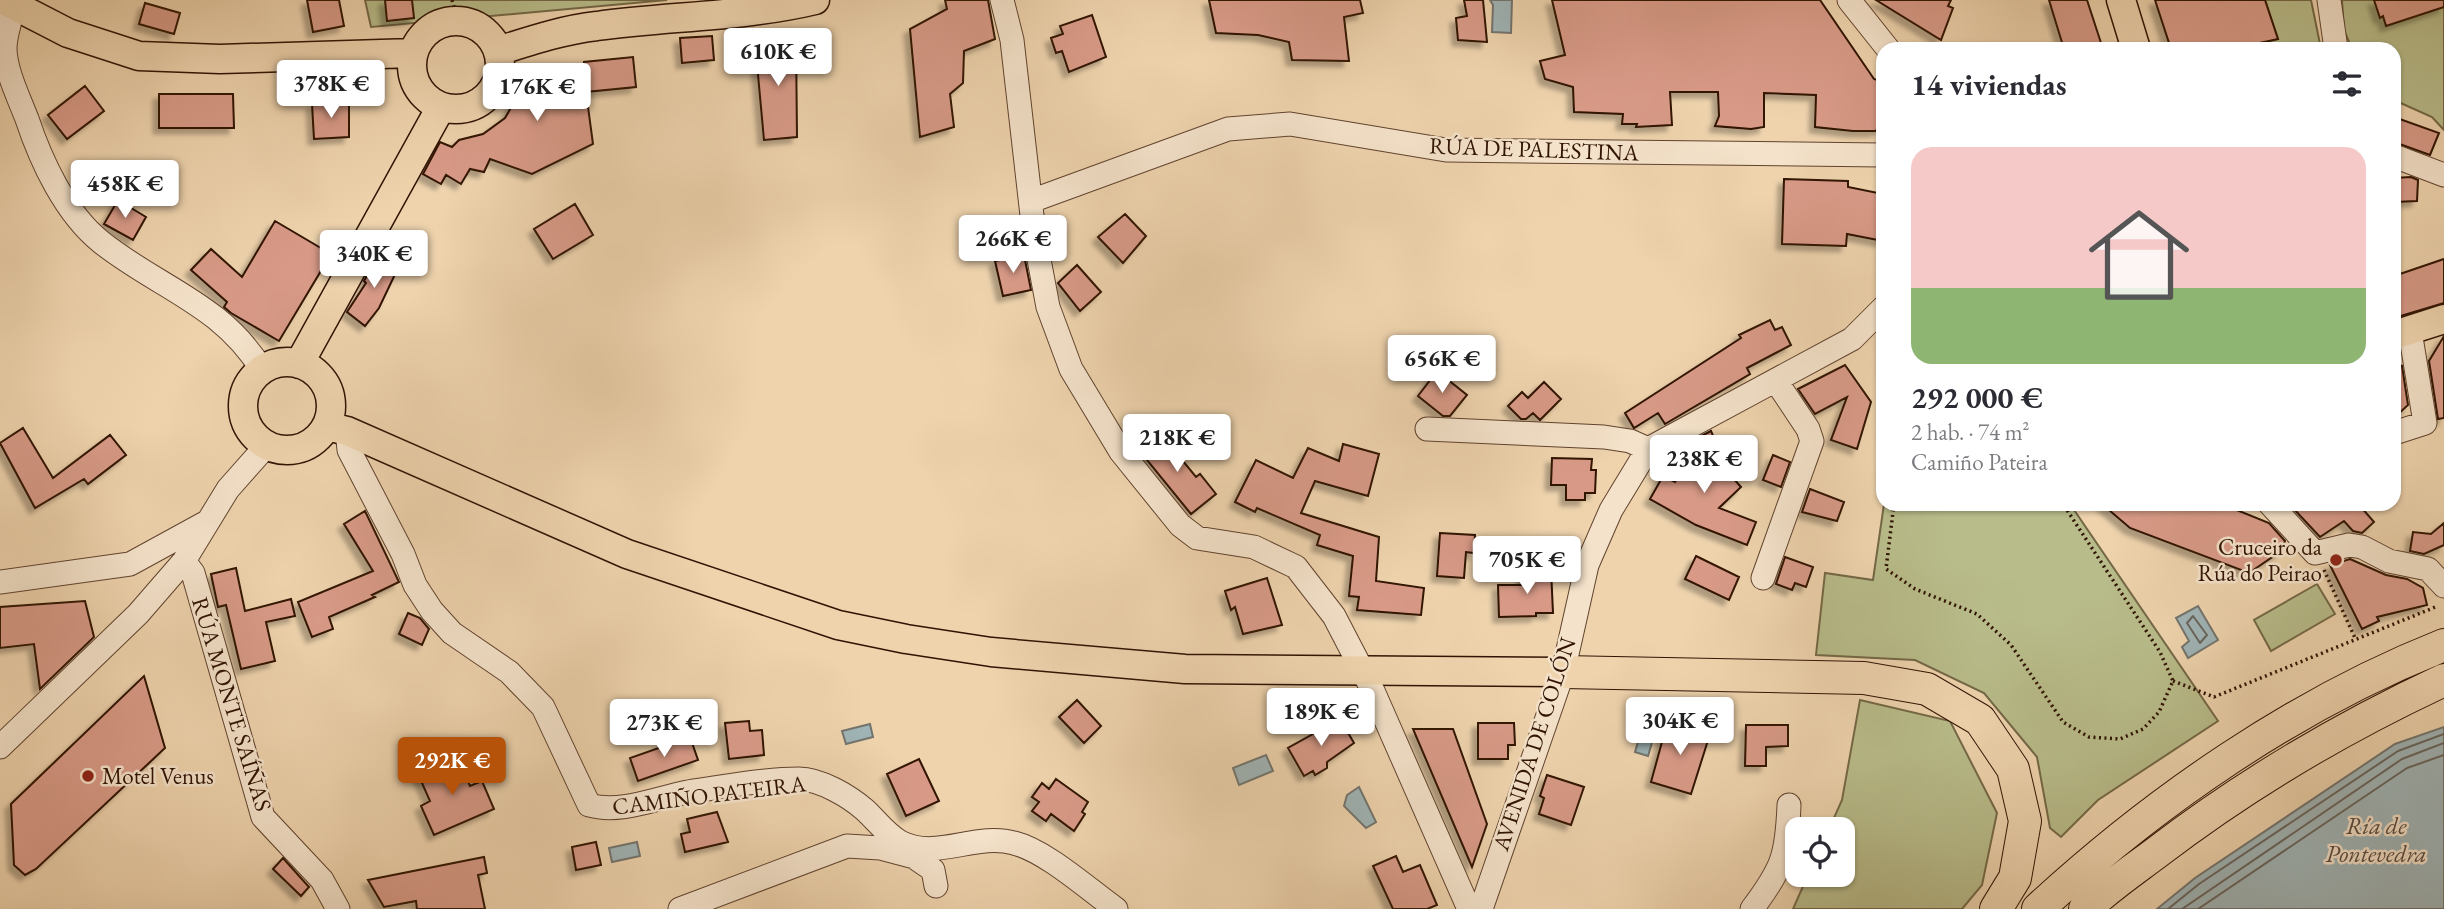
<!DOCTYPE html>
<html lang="es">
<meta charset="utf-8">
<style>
:root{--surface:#fff;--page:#f7f7f7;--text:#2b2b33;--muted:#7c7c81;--accent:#b45309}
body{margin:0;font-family:"EB Garamond",serif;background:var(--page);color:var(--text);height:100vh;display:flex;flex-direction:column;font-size:26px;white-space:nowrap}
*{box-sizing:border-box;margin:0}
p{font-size:23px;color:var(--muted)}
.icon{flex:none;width:38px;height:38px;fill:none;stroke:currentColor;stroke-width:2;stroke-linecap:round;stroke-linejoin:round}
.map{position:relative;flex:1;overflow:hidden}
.drawer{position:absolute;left:1876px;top:42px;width:525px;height:469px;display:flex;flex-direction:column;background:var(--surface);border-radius:21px;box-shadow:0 2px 5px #0004}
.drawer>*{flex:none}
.controls{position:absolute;left:1785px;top:817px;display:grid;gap:14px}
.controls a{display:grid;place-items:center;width:70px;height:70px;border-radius:14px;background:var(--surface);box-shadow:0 2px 5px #0004;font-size:35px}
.price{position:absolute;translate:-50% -60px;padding:0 16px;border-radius:7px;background:#fff;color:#222;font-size:23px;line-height:46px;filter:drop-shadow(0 2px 4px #0008)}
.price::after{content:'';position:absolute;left:50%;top:42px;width:21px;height:16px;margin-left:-10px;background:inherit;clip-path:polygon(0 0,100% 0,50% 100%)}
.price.current{background:var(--accent);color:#fff}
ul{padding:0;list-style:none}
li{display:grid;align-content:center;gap:14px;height:371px;padding:0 35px}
li span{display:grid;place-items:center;height:217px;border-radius:21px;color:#555}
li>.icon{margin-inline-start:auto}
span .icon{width:126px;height:126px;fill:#fffc;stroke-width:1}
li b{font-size:30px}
h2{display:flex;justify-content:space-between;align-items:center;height:84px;padding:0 35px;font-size:30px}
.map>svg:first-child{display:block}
</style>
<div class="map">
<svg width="2444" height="909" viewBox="0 0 2444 909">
<defs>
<filter id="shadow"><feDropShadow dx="-5.5" dy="5.5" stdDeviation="2" flood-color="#0004"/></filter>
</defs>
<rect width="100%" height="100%" fill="#eed3ad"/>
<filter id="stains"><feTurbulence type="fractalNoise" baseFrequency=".00286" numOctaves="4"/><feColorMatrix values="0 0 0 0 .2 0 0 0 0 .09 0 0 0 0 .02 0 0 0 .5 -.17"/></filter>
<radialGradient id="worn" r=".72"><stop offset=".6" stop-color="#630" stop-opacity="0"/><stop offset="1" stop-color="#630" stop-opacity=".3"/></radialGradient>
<!-- green -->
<path fill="#b8bc8a" stroke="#746846" stroke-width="2" d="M 365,0 L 667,0 L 371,27 Z
M 2265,0 L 2311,0 L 2321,49 L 2232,49 L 2278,39 Z
M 2342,0 L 2444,0 L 2444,130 L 2432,117 L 2394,100 L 2394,49 L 2352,49 L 2344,30 Z
M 1884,504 L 2070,504 L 2218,721 L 2098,800 L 2061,837 L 2050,828 L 2037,757 L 1984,693 L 1915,660 L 1816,655 L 1825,573 L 1873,580 Z
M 2317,584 L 2335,614 L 2271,651 L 2254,620 Z
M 1860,700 L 1950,721 L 1997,813 L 1982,885 L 1962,909 L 1793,909 L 1808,875 L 1843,875 L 1843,830 L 1829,829 L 1842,800 Z"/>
<!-- water -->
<path fill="#9fb4b6" stroke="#73746e" stroke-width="2" d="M 1490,0 L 1512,0 L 1511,33 L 1492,32 L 1493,5 Z
M 2198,606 L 2218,640 L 2188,658 L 2182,647 L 2189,641 L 2176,618 Z
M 870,724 L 873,737 L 846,744 L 842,731 Z
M 1643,725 L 1656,729 L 1648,756 L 1635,752 Z
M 2444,727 L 2444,909 L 2157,909 L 2195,878 L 2395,744 Z
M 1266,755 L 1273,771 L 1239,785 L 1233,768 Z
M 1359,787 L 1376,822 L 1366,828 L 1344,806 L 1347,795 Z
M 637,842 L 640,856 L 612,862 L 609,848 Z"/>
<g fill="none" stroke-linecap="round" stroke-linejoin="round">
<!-- shore -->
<path stroke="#68645c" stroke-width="2" d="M 2193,616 L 2207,635 L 2200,643 L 2187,623 Z
M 2168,909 L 2199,884 L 2398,751 L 2444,734
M 2182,909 L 2402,759 L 2444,743
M 2198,909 L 2407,768 L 2444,755"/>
</g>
<!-- building -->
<path fill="#d89a87" stroke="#301303" stroke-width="2" filter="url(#shadow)" d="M 307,0 L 339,0 L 344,26 L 313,32 Z
M 385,0 L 412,0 L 414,18 L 387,21 Z
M 945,0 L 988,0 L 995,39 L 964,51 L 963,83 L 950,94 L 954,127 L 920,137 L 910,29 L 947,9 Z
M 1209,0 L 1360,0 L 1363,13 L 1344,17 L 1349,61 L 1292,60 L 1289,42 L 1258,35 L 1216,33 Z
M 1464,0 L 1483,0 L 1487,42 L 1458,40 L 1456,18 L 1467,16 Z
M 1552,0 L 1820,0 L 1874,79 L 1880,81 L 1883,90 L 1883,127 L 1875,131 L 1853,131 L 1815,127 L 1816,95 L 1764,93 L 1764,127 L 1751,129 L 1715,126 L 1719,116 L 1718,92 L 1670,92 L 1672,125 L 1636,127 L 1637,124 L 1622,124 L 1623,114 L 1574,112 L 1573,87 L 1545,79 L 1540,61 L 1565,55 Z
M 1876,0 L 1951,0 L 1948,6 L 1953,8 L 1941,40 Z
M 2049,0 L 2087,0 L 2102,46 L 2064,49 Z
M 2155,0 L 2265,0 L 2278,39 L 2232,49 L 2171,49 Z
M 2374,0 L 2444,0 L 2444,7 L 2386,26 L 2383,16 L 2380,18 Z
M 145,3 L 180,13 L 174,34 L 139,24 Z
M 1092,15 L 1106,57 L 1069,72 L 1062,51 L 1056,53 L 1051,38 L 1063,34 L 1060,26 Z
M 712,36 L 714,60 L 682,63 L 680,38 Z
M 796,39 L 797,137 L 764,140 L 755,42 Z
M 633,57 L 636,87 L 586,92 L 593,144 L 532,174 L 490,159 L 484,172 L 470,169 L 461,184 L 446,175 L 441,184 L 423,174 L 440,142 L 452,147 L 459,140 L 483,134 L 505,118 L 527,80 L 553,69 L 584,69 L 584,62 Z
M 85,86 L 104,111 L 67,139 L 48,115 Z
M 159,94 L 233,94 L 234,128 L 159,128 Z
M 349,102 L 349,137 L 314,139 L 312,104 Z
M 2394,117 L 2439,133 L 2430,155 L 2394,142 Z
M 2411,177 L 2418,180 L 2417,201 L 2394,202 L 2394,178 Z
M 1784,179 L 1848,181 L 1848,187 L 1883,194 L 1883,241 L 1847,234 L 1846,246 L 1782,244 Z
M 118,200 L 146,217 L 133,240 L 104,224 Z
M 575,204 L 593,235 L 553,259 L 534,229 Z
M 1125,214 L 1146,236 L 1123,263 L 1098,237 Z
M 275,221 L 331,254 L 279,341 L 231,313 L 224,307 L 227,302 L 191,270 L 211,249 L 242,277 Z
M 378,255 L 399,266 L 379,308 L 365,326 L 347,312 L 366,283 L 364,281 Z
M 1024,255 L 1031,290 L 1003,296 L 995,261 Z
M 2444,259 L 2444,303 L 2394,318 L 2394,276 Z
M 1077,265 L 1101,292 L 1080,311 L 1058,283 Z
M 1770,320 L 1775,330 L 1782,327 L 1791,345 L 1747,368 L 1750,374 L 1665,424 L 1658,413 L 1634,428 L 1625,413 L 1741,338 L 1739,335 Z
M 2444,336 L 2444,418 L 2438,419 L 2429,361 Z
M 2394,362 L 2402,366 L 2408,405 L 2394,418 Z
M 1845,365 L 1871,402 L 1857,449 L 1831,440 L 1847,397 L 1815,414 L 1798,389 Z
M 1437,371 L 1467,395 L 1450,416 L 1443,416 L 1418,396 Z
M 1544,382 L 1561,399 L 1540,420 L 1533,413 L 1526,419 L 1521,419 L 1508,406 L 1522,392 L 1528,398 Z
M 23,428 L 53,478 L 110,435 L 126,455 L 88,484 L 84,479 L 35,508 L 0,443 Z
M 1711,431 L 1714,438 L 1699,449 L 1723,474 L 1727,471 L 1741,487 L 1719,508 L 1756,522 L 1747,545 L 1696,525 L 1650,499 L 1663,476 L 1675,482 L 1690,456 L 1680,447 Z
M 1159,432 L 1196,477 L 1200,474 L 1216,494 L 1191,514 L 1138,449 Z
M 1343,444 L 1379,454 L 1368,496 L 1315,481 L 1301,513 L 1379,537 L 1376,581 L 1424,588 L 1421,615 L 1357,610 L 1359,597 L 1349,596 L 1353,556 L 1317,545 L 1320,535 L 1257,508 L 1255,512 L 1235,502 L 1256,460 L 1293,478 L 1308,448 L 1339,461 Z
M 1773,455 L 1790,462 L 1781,487 L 1763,480 Z
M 1552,458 L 1592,459 L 1591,470 L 1596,470 L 1595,493 L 1585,493 L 1585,500 L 1566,500 L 1566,485 L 1551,485 Z
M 1810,489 L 1844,502 L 1837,521 L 1802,512 Z
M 2102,504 L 2222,504 L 2269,523 L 2285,541 L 2281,551 L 2249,573 L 2130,528 Z
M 2295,504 L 2363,504 L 2360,506 L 2374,522 L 2362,533 L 2353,531 L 2344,521 L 2320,537 L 2292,507 Z
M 365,511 L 399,582 L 372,595 L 375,597 L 329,617 L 333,629 L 312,637 L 298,602 L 373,571 L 344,524 Z
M 2444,523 L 2444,545 L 2424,554 L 2410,551 L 2413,532 L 2431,534 Z
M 1440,533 L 1475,535 L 1474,553 L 1466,552 L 1464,578 L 1437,576 Z
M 1696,556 L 1739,577 L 1729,600 L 1685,579 Z
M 1785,557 L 1813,567 L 1806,587 L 1795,583 L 1792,590 L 1776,584 Z
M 2350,559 L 2386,575 L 2407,579 L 2423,588 L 2427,605 L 2377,617 L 2379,621 L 2362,629 L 2330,565 Z
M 236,568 L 245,611 L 291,599 L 295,616 L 266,622 L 275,661 L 241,669 L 226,605 L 218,607 L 211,574 Z
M 1551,569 L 1553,613 L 1536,613 L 1536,616 L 1499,617 L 1498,585 L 1523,585 L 1523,572 Z
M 1267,578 L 1282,625 L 1243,634 L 1235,607 L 1231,610 L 1225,591 Z
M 85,601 L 94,637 L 40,689 L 34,644 L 0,648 L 0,607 Z
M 408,613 L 420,618 L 429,629 L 422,645 L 399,634 Z
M 144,676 L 165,748 L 36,869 L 25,875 L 14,865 L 11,804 Z
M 1077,700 L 1101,726 L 1084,743 L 1059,717 Z
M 1340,719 L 1354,743 L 1327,762 L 1327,768 L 1315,775 L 1313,771 L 1304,776 L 1288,748 Z
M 1668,720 L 1710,734 L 1691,794 L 1651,782 Z
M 749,721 L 750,731 L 762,730 L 764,755 L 729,759 L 725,723 Z
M 1478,723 L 1514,723 L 1515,745 L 1508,745 L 1508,759 L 1478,759 Z
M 1746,725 L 1788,725 L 1788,746 L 1766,747 L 1766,766 L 1745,766 Z
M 1413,729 L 1453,729 L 1487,824 L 1472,867 Z
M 690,737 L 698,760 L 638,781 L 630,758 Z
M 457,757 L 470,786 L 482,781 L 494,809 L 434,835 L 421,806 L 430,801 L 418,774 Z
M 919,759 L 939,801 L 906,816 L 887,774 Z
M 1547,775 L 1584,787 L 1571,825 L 1539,814 L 1544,798 L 1540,796 Z
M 1056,779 L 1088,802 L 1082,812 L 1085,814 L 1074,831 L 1051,814 L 1046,821 L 1032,811 L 1039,802 L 1032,797 L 1042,783 L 1049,789 Z
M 717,812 L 728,842 L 685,852 L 681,834 L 690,832 L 687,819 Z
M 596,842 L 601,865 L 576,870 L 572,847 Z
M 1396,856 L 1403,872 L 1420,865 L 1437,905 L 1427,909 L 1393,909 L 1373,866 Z
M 484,857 L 487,873 L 478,875 L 485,909 L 417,909 L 416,901 L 384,907 L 368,880 Z
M 283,858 L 309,887 L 301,896 L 273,869 Z"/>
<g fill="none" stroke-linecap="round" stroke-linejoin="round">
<defs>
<path id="minor" d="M 12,0 C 14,16 5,32 5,48 C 5,70 19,98 27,119 C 41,161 65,213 101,242 C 157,287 222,304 262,370
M 1002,0 L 1012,40 L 1034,233 L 1048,307 L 1071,369 L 1121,452 L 1180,525 L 1197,538 L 1254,547 L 1296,567 L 1334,616 L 1373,691 L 1469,909
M 1849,0 L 1888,49
M 2329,0 L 2336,49
M 2394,156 L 2444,175
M 1031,201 L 1228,129 L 1290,124 L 1446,150 L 1883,155
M 1427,429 L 1604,437 L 1630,441 L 1648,449
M 347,431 L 349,450 L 403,554 L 415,585 L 432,611 L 452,633 L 509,672 L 543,707 L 589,805 C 621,814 656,798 688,792 C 723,787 763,779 799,779 C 820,779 849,796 865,810 C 876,820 886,834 900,842 C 937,861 975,832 1014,843 C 1046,851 1088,889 1116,909
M 2394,433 L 2425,423 L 2410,331
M 2270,504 L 2315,553 L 2349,545 L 2362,547 L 2389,561 L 2428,569 L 2444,586
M 184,561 L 193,573 L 263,817 L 322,880 L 338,909
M 1763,578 L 1812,441 L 1808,429 L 1776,381
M 0,582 L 130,564 L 205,523
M 0,747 L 138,614 L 184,561 L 228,489 L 267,445
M 680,909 L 847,846 L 880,848 L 914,857 L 933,870 L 936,886
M 1481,909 L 1563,672 L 1587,565 L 1611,510 L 1648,449 L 1852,339 L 1883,308
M 1752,909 C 1783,868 1787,855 1789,805"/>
<path id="major" d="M 4,0 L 68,33 L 139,56 L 220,59 L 413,53
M 2121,0 L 2136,49
M412 65a44 44 0 1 1 88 0a44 44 0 1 1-88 0Z
M 498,51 C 530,41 562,30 597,26 C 670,16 743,17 815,0
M 2394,335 L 2444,319
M243 406a44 44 0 1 1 88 0a44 44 0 1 1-88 0Z
M 299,364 L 441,107
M 327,426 L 347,431 L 627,554 L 838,625 L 906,639 L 991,652 L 1185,669 L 1563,672"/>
<path id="highway" d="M 1563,672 L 1864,678 L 1927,689 L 1980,720 L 2013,769 L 2025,821 L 2015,878 L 1996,909
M 2038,909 C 2155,801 2295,704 2444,645
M 2085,909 C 2107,888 2132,871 2156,853 C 2246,784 2341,728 2444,680"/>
</defs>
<!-- minor casing -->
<use href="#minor" stroke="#60432e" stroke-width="25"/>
<!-- major casing -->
<use href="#major" stroke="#301303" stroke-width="31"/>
<!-- highway casing -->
<use href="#highway" stroke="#301303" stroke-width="34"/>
<!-- path -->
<path stroke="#301303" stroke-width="3.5" stroke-dasharray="2 3.5" stroke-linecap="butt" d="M 452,0 L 458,21
M 1894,504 L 1886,569 L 1915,589 L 1977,614 L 2011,645 L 2063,722 L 2089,737 L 2120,739 L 2143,729 L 2159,712 L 2173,681 L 2160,652 L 2063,504
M 2324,570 L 2355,638
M 2173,681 L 2214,697 L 2438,606"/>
<!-- minor -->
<use href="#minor" stroke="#f4e2ca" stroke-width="23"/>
<!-- major -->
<use href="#major" stroke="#eed3ad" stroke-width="28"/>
<!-- highway -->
<use href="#highway" stroke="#eed3ad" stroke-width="32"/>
</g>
<!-- markers -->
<g fill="#8f2418" stroke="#f4e2ca" stroke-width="2.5">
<circle cx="2336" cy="560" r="7"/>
<circle cx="88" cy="776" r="7"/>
</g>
<g text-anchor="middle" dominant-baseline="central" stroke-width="5" stroke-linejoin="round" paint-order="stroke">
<!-- street labels -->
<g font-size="23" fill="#301303" stroke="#f4e2ca">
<text transform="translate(1534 149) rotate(2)">RÚA DE PALESTINA</text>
<text transform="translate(232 704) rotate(73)">RÚA MONTE SAÍÑAS</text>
<text transform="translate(1534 744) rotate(-72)">AVENIDA DE COLÓN</text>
<text transform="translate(709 795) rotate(-7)">CAMIÑO PATEIRA</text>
</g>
<!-- poi labels -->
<g font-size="23" fill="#301303" stroke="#f4e2ca" text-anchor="end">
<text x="2322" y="547">Cruceiro da<tspan x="2322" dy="26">Rúa do Peirao</tspan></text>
<text x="102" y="776" text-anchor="start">Motel Venus</text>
</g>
<!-- water labels -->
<g font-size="24" font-style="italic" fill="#574b42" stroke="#f4e2ca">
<text x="2376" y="825">Ría de<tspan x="2376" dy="28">Pontevedra</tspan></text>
</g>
</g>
<rect width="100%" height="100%" filter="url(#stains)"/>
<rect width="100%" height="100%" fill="url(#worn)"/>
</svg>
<div class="controls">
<a><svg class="icon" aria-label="locate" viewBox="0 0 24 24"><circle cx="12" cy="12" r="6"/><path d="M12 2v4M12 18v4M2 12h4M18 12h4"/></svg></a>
</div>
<b class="price" style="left:778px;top:88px">610K €</b>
<b class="price" style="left:331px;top:120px">378K €</b>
<b class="price" style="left:537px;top:123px">176K €</b>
<b class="price" style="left:125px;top:220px">458K €</b>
<b class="price" style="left:1013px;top:275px">266K €</b>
<b class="price" style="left:374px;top:290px">340K €</b>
<b class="price" style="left:1442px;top:395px">656K €</b>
<b class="price" style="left:1177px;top:474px">218K €</b>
<b class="price" style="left:1704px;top:495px">238K €</b>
<b class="price" style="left:1527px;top:596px">705K €</b>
<b class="price" style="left:1321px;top:748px">189K €</b>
<b class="price" style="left:1680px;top:757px">304K €</b>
<b class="price" style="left:664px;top:759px">273K €</b>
<b class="price current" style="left:452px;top:797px">292K €</b>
<section class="drawer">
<h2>14 viviendas<svg class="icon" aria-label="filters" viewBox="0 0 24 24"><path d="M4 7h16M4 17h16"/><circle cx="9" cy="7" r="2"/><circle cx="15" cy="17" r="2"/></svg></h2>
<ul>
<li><span style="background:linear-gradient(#f6c9c9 65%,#8fb573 0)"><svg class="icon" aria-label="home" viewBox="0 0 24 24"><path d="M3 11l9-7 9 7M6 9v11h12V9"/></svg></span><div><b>292 000 €</b><p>2 hab. · 74 m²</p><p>Camiño Pateira</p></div></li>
</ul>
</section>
</div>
